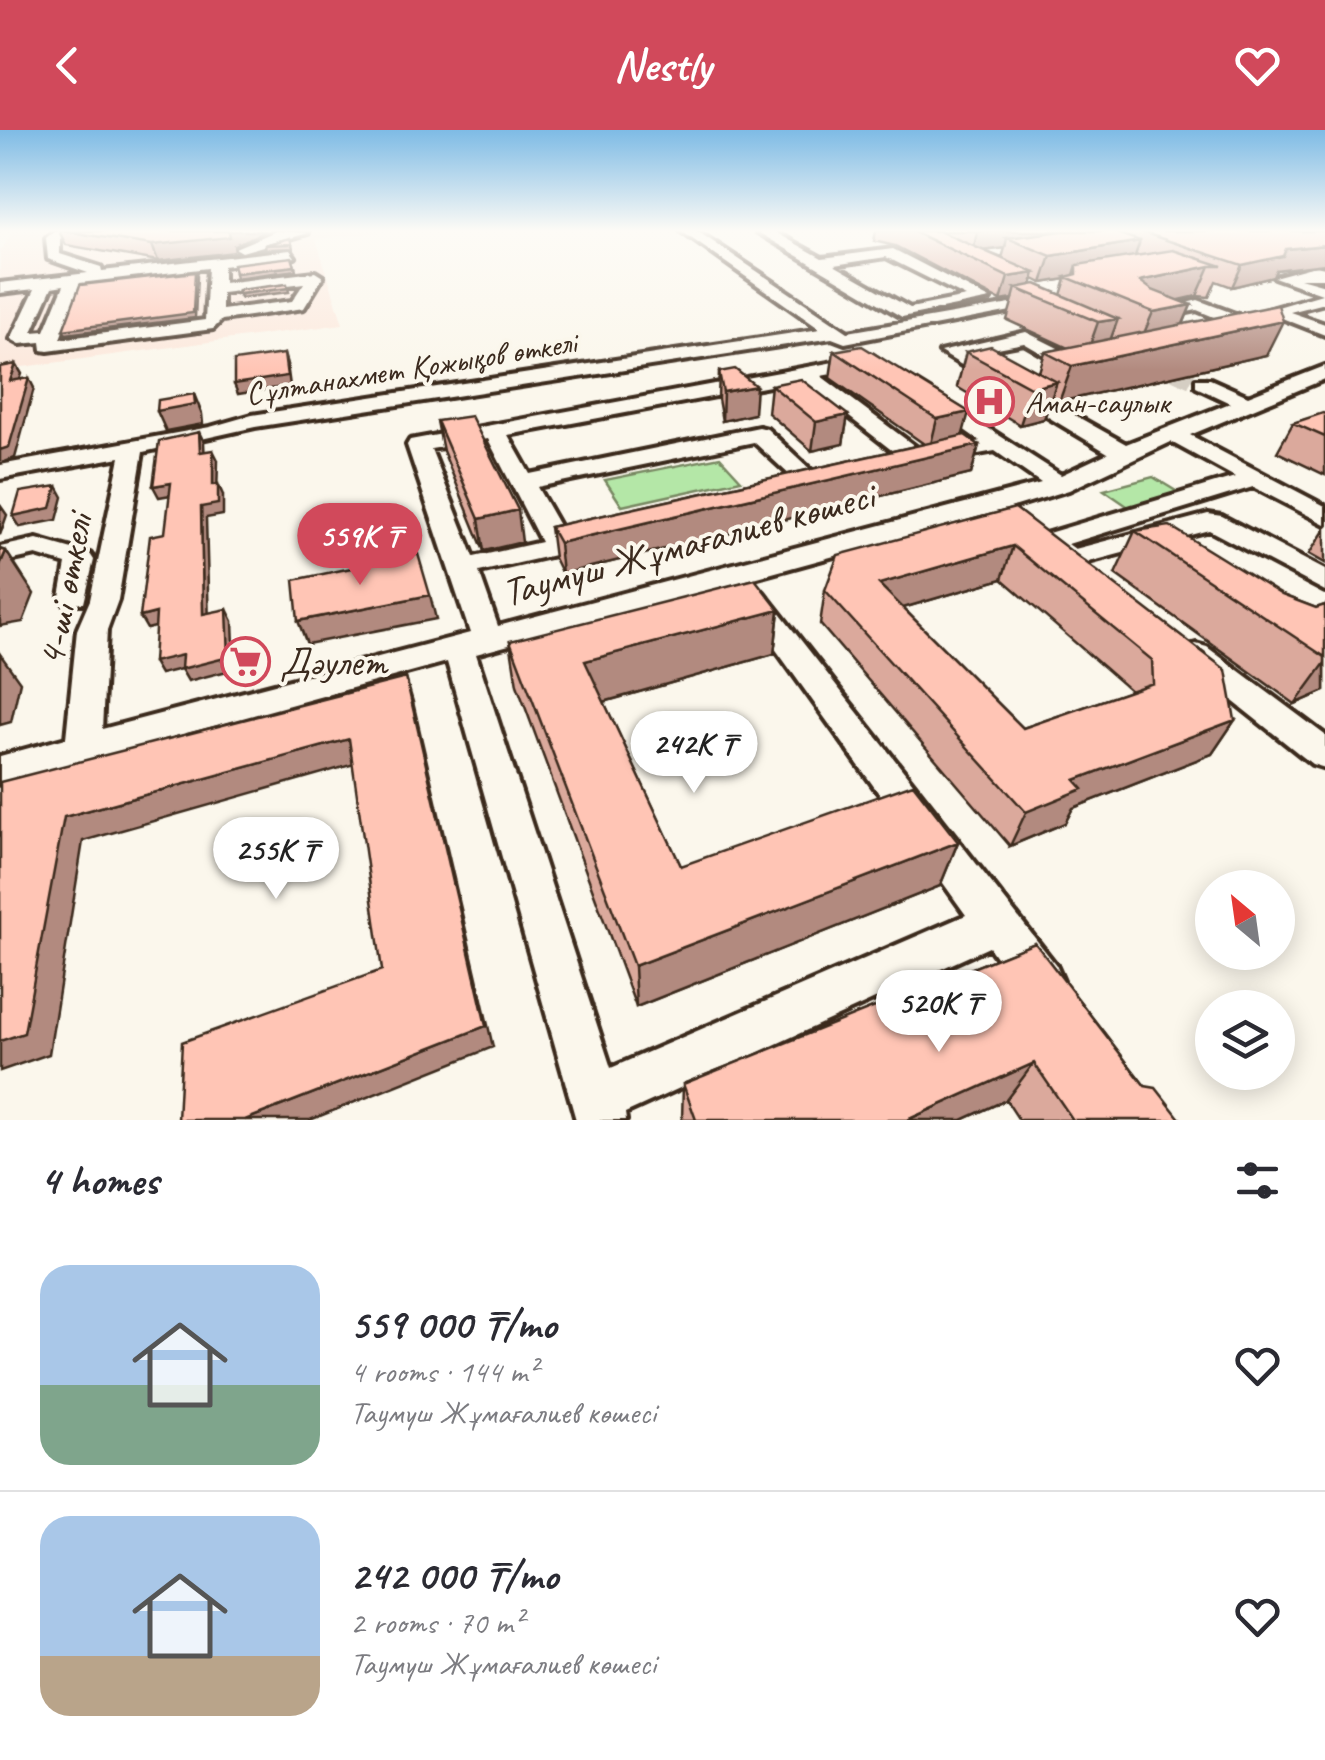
<!DOCTYPE html>
<meta charset="utf-8">
<style>
:root{--surface:#fff;--page:#f7f7f7;--text:#2b2b33;--muted:#7c7c81;--line:#e1e1e2;--accent:#d1495b}
body{margin:0;font-family:Caveat,sans-serif;background:var(--page);color:var(--text);height:100vh;display:flex;flex-direction:column;font-size:38px;white-space:nowrap}
*{box-sizing:border-box;margin:0}
p{font-size:32px;color:var(--muted)}
.icon{flex:none;width:55px;height:55px;fill:none;stroke:currentColor;stroke-width:2;stroke-linecap:round;stroke-linejoin:round}
.map{position:relative;height:990px;overflow:hidden}
.details{display:flex;flex-direction:column;background:var(--surface);flex:1}
.details>*{flex:none}
.needle{width:65px;rotate:331deg}
.fabs{position:absolute;left:1195px;top:740px;display:grid;gap:20px}
.fabs a{display:grid;place-items:center;width:100px;height:100px;border-radius:50%;background:var(--surface);box-shadow:0 5px 25px #0003;font-size:50px}
.price{position:absolute;translate:-50% -85px;padding:0 22px;border-radius:35px;background:#fff;color:#222;font-size:32px;line-height:65px;filter:drop-shadow(0 2px 5px #0008)}
.price::after{content:'';position:absolute;left:50%;top:60px;width:30px;height:22px;margin-left:-15px;background:inherit;clip-path:polygon(0 0,100% 0,50% 100%)}
.price.active{background:var(--accent);color:#fff}
ul{padding:0;list-style:none}
li{display:flex;align-items:center;gap:30px;height:250px;padding:0 40px}
li+li{border-top:2px solid var(--line)}
li span{display:grid;place-items:center;flex:none;width:280px;height:200px;border-radius:30px;color:#555}
li>.icon{margin-inline-start:auto}
span .icon{width:120px;height:120px;fill:#fffc;stroke-width:1}
li b{font-size:42px}
h2{display:flex;justify-content:space-between;align-items:center;height:120px;padding:0 40px;font-size:42px}
header{display:flex;justify-content:space-between;align-items:center;height:130px;padding:0 40px;background:var(--accent);color:#fff;font-size:45px;font-weight:600}
.map>svg:first-child{display:block}
</style>
<header><svg class="icon" aria-label="back" viewBox="0 0 24 24"><path d="M15 5l-7 7 7 7"/></svg>Nestly<svg class="icon" aria-label="heart" viewBox="0 0 24 24"><path d="M12 20l-8-8c-3-5 5-10 8-4 3-6 11-1 8 4z"/></svg></header>
<div class="map">
<svg width="1325" height="990" viewBox="0 0 1325 990">
<rect width="100%" height="100%" fill="#fbf7ec"/>
<filter id="ink" filterUnits="userSpaceOnUse"><feTurbulence type="fractalNoise" baseFrequency=".01" numOctaves="2"/><feDisplacementMap in="SourceGraphic" scale="20" xChannelSelector="R" yChannelSelector="G"/><feConvolveMatrix kernelMatrix="1 2 1 2 8 2 1 2 1" color-interpolation-filters="sRGB"/></filter>
<g filter="url(#ink)">
<!-- built -->
<path fill="#fce8dc" d="M 13,101 L 387,101 L 316,109 L 343,194 L 0,240 L 0,122 Z"/>
<!-- green -->
<path fill="#b4e7a7" stroke="#788862" stroke-width="2.5" d="M 720,327 L 741,350 L 622,376 L 605,350 Z
M 1153,347 L 1181,364 L 1130,378 L 1104,360 Z"/>
<g fill="none" stroke-linecap="round" stroke-linejoin="round">
<!-- minor-tunnel -->
<path stroke="#d5cec3" stroke-width="20" stroke-dasharray="20 10" stroke-linecap="butt" d="M 1147,227 L 1203,253"/>
<defs>
<path id="minor" d="M 54,101 L 70,101 L 60,109 L 60,124 L 101,137 L 102,141 L 290,120 L 295,127 L 223,136 L 223,153 L 315,142 L 323,147 L 304,178 L 222,190 L 213,199 L 48,221 L 42,220 L 41,212 L 20,214 L 11,209 L 35,159 L 0,163 L 0,153 L 88,143 L 48,129 L 46,108 ZM 208,138 L 205,190 L 60,209 L 80,153 ZM 304,153 L 292,171 L 222,180 L 222,163 ZM 64,155 L 45,201 L 32,202 L 52,157 Z
M 276,101 L 308,103 L 242,122 L 235,118 Z
M 681,101 L 697,101 L 848,202 L 1050,167 L 1058,172 L 845,213 L 832,208 L 255,297 L 143,322 L 118,470 L 107,500 L 102,599 L 470,503 L 407,315 L 410,310 L 872,225 L 881,231 L 879,235 L 821,246 L 928,326 L 980,311 L 928,274 L 928,266 L 935,264 L 1061,345 L 1108,323 L 940,222 L 1026,202 L 1094,236 L 1072,241 L 1024,213 L 966,224 L 1126,314 L 1230,273 L 1196,257 L 1196,249 L 1210,249 L 1248,266 L 1325,236 L 1325,249 L 1190,305 L 1325,376 L 1325,394 L 1253,357 L 1068,414 L 1075,419 L 1208,384 L 1222,386 L 1325,440 L 1325,461 L 1209,400 L 1089,432 L 1086,440 L 1076,442 L 1066,440 L 1041,416 L 1045,404 L 1235,347 L 1171,312 L 1069,360 L 1010,378 L 476,524 L 611,938 L 966,785 L 739,468 L 753,459 L 763,462 L 1056,835 L 1063,851 L 1056,867 L 1040,873 L 1024,867 L 989,817 L 625,983 L 626,990 L 576,990 L 447,532 L 0,654 L 0,626 L 66,608 L 77,500 L 90,470 L 120,327 L 0,349 L 0,335 L 210,297 L 252,285 L 820,199 ZM 802,250 L 912,336 L 995,321 L 1041,353 L 498,496 L 479,442 L 602,414 L 606,408 L 593,400 L 565,406 L 537,357 L 754,312 L 806,360 L 824,360 L 827,355 L 767,299 L 759,297 L 530,344 L 508,305 ZM 488,309 L 541,412 L 474,427 L 431,319 Z
M 756,101 L 773,101 L 822,128 L 893,119 L 990,169 L 902,187 ZM 886,127 L 966,167 L 910,178 L 834,135 Z
M 1315,136 L 1325,138 L 1325,148 L 1300,148 L 1325,155 L 1325,173 L 1290,182 L 1325,194 L 1325,205 L 1264,181 L 1322,164 L 1274,147 Z
M 1198,170 L 1267,196 L 1270,200 L 1255,204 L 1197,180 L 1153,189 L 1145,184 Z
M 37,409 L 90,424 L 94,430 L 84,473 L 64,473 L 60,467 L 66,434 L 36,425 L 0,433 L 0,417 Z
M 1196,514 L 1207,517 L 1325,605 L 1325,638 L 1312,634 L 1185,533 L 1180,525 L 1185,517 Z"/>
</defs>
<!-- minor casing -->
<use href="#minor" stroke="#3b2a1e" stroke-width="8"/>
<!-- minor -->
<use href="#minor" fill="#fbf7ec" fill-rule="evenodd"/>
</g>
<!-- wall -->
<path fill="#dba99c" stroke="#3b2a1e" stroke-width="2.5" fill-rule="evenodd" d="M 59,101 L 234,115 L 235,122 L 158,131 L 66,115 Z
M 876,101 L 1325,101 L 1325,134 L 1276,140 L 1273,147 L 1232,157 L 1216,151 L 1209,167 L 1197,166 L 1180,170 L 1191,175 L 1183,195 L 1266,225 L 1059,272 L 1051,268 L 1044,289 L 1020,295 L 957,257 L 966,222 L 1039,242 L 1045,222 L 1068,218 L 1007,190 L 1013,169 L 1001,171 L 895,116 L 874,111 ZM 1005,118 L 1002,128 L 984,121 ZM 1034,149 L 1042,153 L 1066,149 L 1061,165 L 1032,155 Z
M 290,108 L 293,118 L 266,119 L 265,115 Z
M 834,221 L 979,315 L 971,344 L 562,444 L 554,428 L 550,397 L 924,314 L 830,248 Z
M 719,242 L 754,284 L 722,291 L 718,269 Z
M 771,255 L 848,285 L 843,314 L 812,321 L 768,283 Z
M 1325,284 L 1325,345 L 1277,322 L 1293,293 Z
M 437,291 L 522,412 L 484,421 L 443,321 Z
M 1015,378 L 1235,590 L 1212,624 L 1073,678 L 1065,693 L 1010,716 L 820,494 L 825,460 ZM 1002,449 L 1131,561 L 1023,598 L 903,478 Z
M 1325,399 L 1325,433 L 1309,424 Z
M 1135,401 L 1282,465 L 1316,478 L 1325,475 L 1325,561 L 1295,574 L 1115,444 Z
M 779,480 L 774,524 L 604,572 L 681,736 L 958,712 L 940,756 L 636,877 L 517,555 L 510,511 Z
M 1035,813 L 1145,956 L 1181,990 L 1019,990 L 1006,970 L 962,990 L 682,990 L 683,954 Z"/>
<!-- shaded-wall -->
<path fill="#b28a7f" stroke="#3b2a1e" stroke-width="2.5" d="M 229,101 L 266,101 L 234,115 L 235,122 L 158,131 L 152,115 Z
M 985,101 L 1093,101 L 1007,108 L 1005,118 L 973,122 L 977,102 Z
M 1140,111 L 1131,138 L 1077,144 L 1077,135 L 1073,148 L 1066,147 L 1066,149 L 1042,153 L 1051,126 Z
M 1325,115 L 1325,134 L 1276,140 L 1273,147 L 1232,157 L 1242,135 L 1286,119 Z
M 295,136 L 296,140 L 236,148 L 235,143 Z
M 1210,136 L 1197,166 L 1145,178 L 1140,151 Z
M 195,142 L 197,146 L 195,188 L 66,204 L 63,200 Z
M 1035,143 L 1029,164 L 1016,158 L 1013,169 L 1001,171 L 1008,147 Z
M 288,158 L 289,162 L 240,168 L 239,164 Z
M 1191,175 L 1177,208 L 1139,215 L 1153,182 Z
M 1118,189 L 1106,222 L 1086,226 L 1098,192 Z
M 1283,191 L 1266,225 L 1059,272 L 1072,236 Z
M 284,224 L 287,234 L 290,256 L 238,264 L 234,254 Z
M 16,234 L 22,244 L 16,261 L 10,251 Z
M 29,248 L 34,258 L 15,328 L 0,334 L 0,320 Z
M 1057,252 L 1044,289 L 1020,295 L 1032,258 Z
M 756,256 L 754,284 L 722,291 L 723,262 Z
M 194,264 L 202,284 L 203,294 L 166,301 L 157,281 Z
M 969,282 L 961,311 L 930,318 L 937,289 Z
M 848,285 L 843,314 L 812,321 L 816,292 Z
M 199,302 L 204,312 L 205,333 L 200,322 Z
M 979,315 L 971,344 L 562,444 L 559,413 Z
M 213,320 L 218,330 L 217,366 L 213,355 Z
M 171,353 L 176,364 L 159,367 L 153,356 Z
M 218,354 L 223,365 L 223,385 L 206,388 L 209,496 L 203,484 L 201,377 Z
M 57,356 L 63,367 L 57,390 L 20,397 L 13,386 Z
M 0,375 L 7,385 L 0,405 Z
M 518,380 L 522,412 L 484,421 L 479,389 Z
M 1013,416 L 1002,449 L 872,487 L 879,454 Z
M 6,421 L 34,464 L 23,492 L 0,496 L 0,435 Z
M 430,465 L 436,489 L 307,514 L 298,491 Z
M 227,479 L 233,491 L 235,539 L 188,551 L 181,539 L 160,544 L 153,532 Z
M 779,480 L 774,524 L 589,576 L 585,531 Z
M 156,483 L 163,495 L 147,499 L 140,487 Z
M 0,524 L 20,552 L 11,592 L 0,595 Z
M 1325,533 L 1325,561 L 1295,574 Z
M 406,548 L 413,572 L 493,917 L 310,990 L 245,990 L 486,896 Z
M 1235,590 L 1212,624 L 1073,678 L 1065,693 L 1010,716 L 1026,682 L 1075,650 Z
M 349,609 L 358,633 L 83,711 L 49,924 L 0,941 L 0,911 L 64,687 Z
M 958,712 L 940,756 L 636,877 L 634,836 Z
M 1034,933 L 1006,970 L 962,990 L 907,990 Z"/>
<!-- building -->
<path fill="#ffc5b5" stroke="#3b2a1e" stroke-width="2.5" fill-rule="evenodd" d="M 64,101 L 229,101 L 230,107 L 152,115 Z
M 912,101 L 939,101 L 1035,143 L 1008,147 Z
M 1062,101 L 1111,101 L 1140,111 L 1051,126 L 1007,108 Z
M 1139,101 L 1325,101 L 1325,115 L 1286,119 L 1283,126 L 1242,135 Z
M 290,108 L 292,114 L 265,115 Z
M 1173,120 L 1222,136 L 1210,136 L 1140,151 L 1152,160 L 1191,175 L 1153,182 L 1066,147 L 1077,144 L 1077,135 Z
M 292,127 L 295,136 L 235,143 L 233,134 Z
M 195,142 L 193,183 L 63,200 L 80,155 Z
M 287,154 L 288,158 L 239,164 L 238,160 Z
M 1036,154 L 1118,189 L 1098,192 L 1016,158 Z
M 1278,175 L 1283,191 L 1072,236 L 1045,222 Z
M 862,216 L 969,282 L 937,289 L 834,221 Z
M 991,216 L 1057,252 L 1032,258 L 966,222 Z
M 284,224 L 287,246 L 234,254 L 234,231 Z
M 16,234 L 10,251 L 29,248 L 9,317 L 0,320 L 0,237 Z
M 735,239 L 756,256 L 723,262 L 719,242 Z
M 801,249 L 848,285 L 816,292 L 771,255 Z
M 194,264 L 195,274 L 157,281 L 158,270 Z
M 1323,283 L 1325,284 L 1325,307 L 1293,293 Z
M 471,286 L 518,380 L 479,389 L 437,291 Z
M 199,302 L 200,322 L 213,320 L 213,355 L 218,354 L 218,374 L 201,377 L 203,484 L 227,479 L 229,527 L 181,539 L 182,525 L 153,532 L 156,483 L 140,487 L 150,406 L 165,403 L 171,353 L 153,356 L 159,311 Z
M 965,305 L 979,315 L 559,413 L 550,397 Z
M 57,356 L 51,378 L 13,386 L 20,362 Z
M 1015,378 L 1226,540 L 1235,590 L 1075,650 L 1083,659 L 1026,682 L 825,460 L 838,425 ZM 1013,416 L 1152,530 L 1153,553 L 1023,598 L 879,454 Z
M 1170,396 L 1282,465 L 1316,478 L 1325,475 L 1325,527 L 1135,401 Z
M 0,419 L 6,421 L 0,435 Z
M 418,424 L 430,465 L 298,491 L 294,450 Z
M 755,449 L 779,480 L 585,531 L 681,736 L 913,654 L 958,712 L 634,836 L 510,511 Z
M 406,548 L 486,896 L 245,990 L 178,990 L 182,912 L 382,840 L 349,609 L 64,687 L 24,903 L 0,911 L 0,652 Z
M 1035,813 L 1145,956 L 1156,958 L 1181,990 L 1073,990 L 1034,933 L 907,990 L 696,990 L 683,954 Z"/>
</g>
<!-- sky -->
<linearGradient id="sky" x2="0" y2="1"><stop stop-color="#7ebbe5"/><stop offset="0.42" stop-color="#fdfbf6"/><stop offset="1" stop-color="#fdfbf6" stop-opacity="0"/></linearGradient>
<rect width="1325" height="240" fill="url(#sky)"/>
<!-- icons -->
<defs>
<symbol id="hospital-ring" viewBox="-11 -11 22 22"><circle r="9.5" fill="#fbf7ec" stroke="#d1495b" stroke-width="1.5"/><path d="M-5-5h3v3.5h4V-5h3V5h-3V1.5h-4V5h-3Z" fill="#d1495b"/></symbol>
<symbol id="supermarket-ring" viewBox="-11 -11 22 22"><circle r="9.5" fill="#fbf7ec" stroke="#d1495b" stroke-width="1.5"/><path d="M-6-5.5h2.5l.6 2H6L4.5 2H-2.5L-4.4-4H-6ZM-1.5 3.2a1.3 1.3 0 1 0 .1 0ZM3 3.2a1.3 1.3 0 1 0 .1 0Z" fill="#d1495b"/></symbol>
</defs>
<g fill-rule="evenodd">
<use href="#hospital-ring" x="962" y="244" width="55" height="55"/>
<use href="#supermarket-ring" x="218" y="504" width="55" height="55"/>
</g>
<g text-anchor="middle" dominant-baseline="central" stroke-width="8" stroke-linejoin="round" paint-order="stroke">
<!-- far-street labels -->
<g font-size="32" fill="#3b2a1e" stroke="#fbf7ec">
<text transform="translate(411 238) rotate(-9)">Сұлтанахмет Қожықов өткелі</text>
</g>
<!-- far-poi labels -->
<g font-size="32" fill="#3b2a1e" stroke="#fbf7ec" text-anchor="start">
<text x="1025" y="272">Аман-саулык</text>
</g>
<!-- street labels -->
<g font-size="40" fill="#3b2a1e" stroke="#fbf7ec">
<text transform="translate(688 414) rotate(-15)">Таумуш Жұмағалиев көшесі</text>
<text transform="translate(65 460) rotate(-79)">4-ші өткелі</text>
</g>
<!-- poi labels -->
<g font-size="40" fill="#3b2a1e" stroke="#fbf7ec" text-anchor="start">
<text x="280" y="532">Дәулет</text>
</g>
</g>
</svg>
<div class="fabs">
<a><svg class="needle" viewBox="-14 -14 28 28"><path d="M0-13l5 13h-10z" fill="#e53935"/><path d="M0 13l5-13h-10z" fill="#7c7c81"/></svg></a>
<a><svg class="icon" aria-label="layers" viewBox="0 0 24 24"><path d="M12 4l9 5-9 5-9-5zM3 14l9 5 9-5"/></svg></a>
</div>
<b class="price active" style="left:360px;top:458px">559K ₸</b>
<b class="price" style="left:694px;top:666px">242K ₸</b>
<b class="price" style="left:276px;top:772px">255K ₸</b>
<b class="price" style="left:939px;top:925px">520K ₸</b>
</div>
<section class="details">
<h2>4 homes<svg class="icon" aria-label="filters" viewBox="0 0 24 24"><path d="M4 7h16M4 17h16"/><circle cx="9" cy="7" r="2"/><circle cx="15" cy="17" r="2"/></svg></h2>
<ul>
<li><span style="background:linear-gradient(#a9c7e8 60%,#7fa58c 0)"><svg class="icon" aria-label="home" viewBox="0 0 24 24"><path d="M3 11l9-7 9 7M6 9v11h12V9"/></svg></span><div><b>559 000 ₸/mo</b><p>4 rooms · 144 m²</p><p>Таумуш Жұмағалиев көшесі</p></div><svg class="icon" aria-label="heart" viewBox="0 0 24 24"><path d="M12 20l-8-8c-3-5 5-10 8-4 3-6 11-1 8 4z"/></svg></li>
<li><span style="background:linear-gradient(#a9c7e8 70%,#b9a48a 0)"><svg class="icon" aria-label="home" viewBox="0 0 24 24"><path d="M3 11l9-7 9 7M6 9v11h12V9"/></svg></span><div><b>242 000 ₸/mo</b><p>2 rooms · 70 m²</p><p>Таумуш Жұмағалиев көшесі</p></div><svg class="icon" aria-label="heart" viewBox="0 0 24 24"><path d="M12 20l-8-8c-3-5 5-10 8-4 3-6 11-1 8 4z"/></svg></li>
</ul>
</section>
